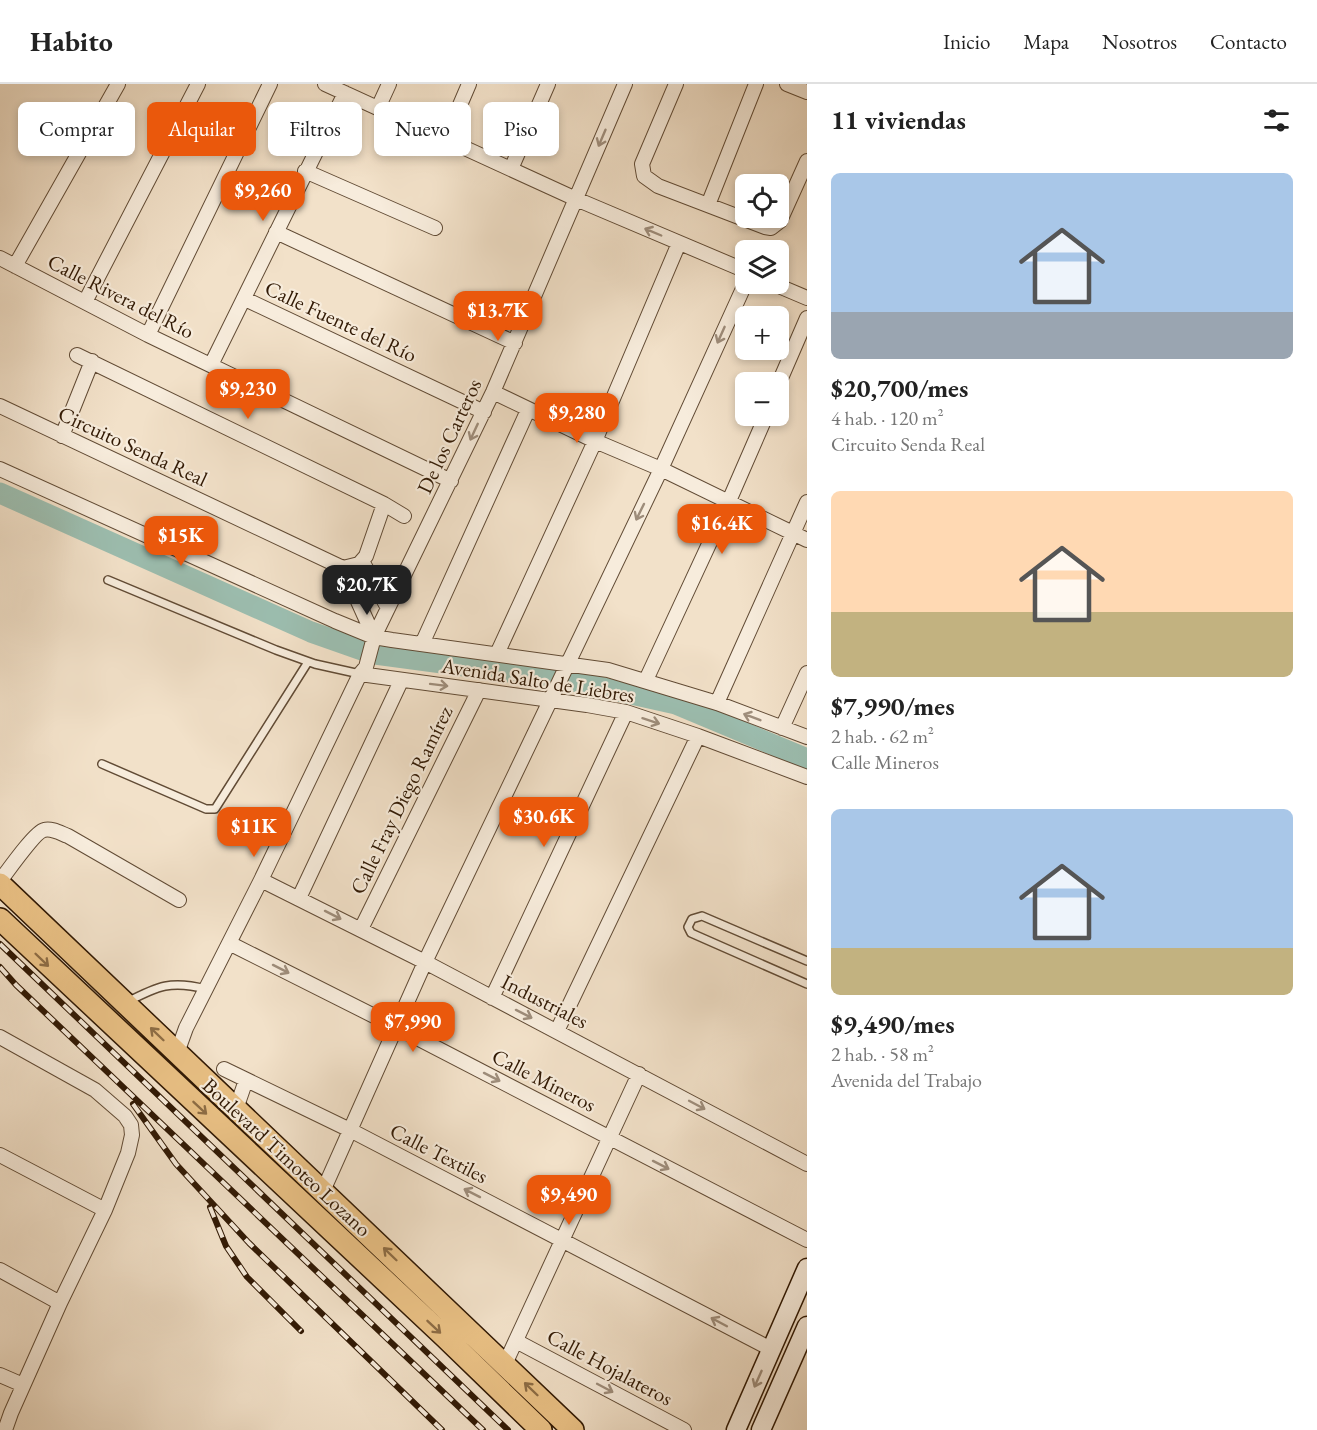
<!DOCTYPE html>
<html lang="es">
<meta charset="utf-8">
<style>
:root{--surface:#fff;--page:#f2f2f2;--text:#222;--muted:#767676;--line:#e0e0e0;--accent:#ea580c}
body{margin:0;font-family:"EB Garamond",serif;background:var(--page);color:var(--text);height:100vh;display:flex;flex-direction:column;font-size:22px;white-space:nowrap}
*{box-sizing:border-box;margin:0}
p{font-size:20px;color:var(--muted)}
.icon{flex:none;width:33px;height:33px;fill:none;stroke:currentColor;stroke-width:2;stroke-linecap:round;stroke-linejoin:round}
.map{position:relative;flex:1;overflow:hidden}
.side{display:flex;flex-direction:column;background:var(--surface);width:510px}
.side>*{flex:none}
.guide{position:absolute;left:18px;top:18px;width:570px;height:54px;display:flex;gap:12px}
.buttons{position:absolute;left:735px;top:90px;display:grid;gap:12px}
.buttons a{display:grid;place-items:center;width:54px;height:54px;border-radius:9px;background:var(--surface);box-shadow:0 3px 9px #0003;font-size:30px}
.price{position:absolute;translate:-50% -51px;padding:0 14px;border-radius:12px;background:var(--accent);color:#fff;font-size:20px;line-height:39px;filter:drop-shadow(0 2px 3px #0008)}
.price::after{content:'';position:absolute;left:50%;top:36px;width:18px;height:14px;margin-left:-9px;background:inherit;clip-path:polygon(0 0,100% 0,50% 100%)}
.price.on{background:#222;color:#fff}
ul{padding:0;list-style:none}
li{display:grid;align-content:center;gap:12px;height:318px;padding:0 24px}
li span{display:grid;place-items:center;height:186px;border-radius:9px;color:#555}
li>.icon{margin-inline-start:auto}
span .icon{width:108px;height:108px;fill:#fffc;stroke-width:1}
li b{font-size:26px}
h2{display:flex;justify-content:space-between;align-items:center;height:72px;padding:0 24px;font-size:26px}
.tag{padding:0 21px;border-radius:9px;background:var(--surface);box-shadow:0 3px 9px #0003;font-size:21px;line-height:54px}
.tag.on{background:var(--accent);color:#fff}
header{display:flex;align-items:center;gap:36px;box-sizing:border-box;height:84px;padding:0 30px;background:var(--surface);border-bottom:2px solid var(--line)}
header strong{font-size:28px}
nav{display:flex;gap:33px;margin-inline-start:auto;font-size:21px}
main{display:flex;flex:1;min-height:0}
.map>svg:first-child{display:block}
</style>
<header>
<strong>Habito</strong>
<nav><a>Inicio</a><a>Mapa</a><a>Nosotros</a><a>Contacto</a></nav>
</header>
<main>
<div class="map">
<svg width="807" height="1346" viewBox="0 0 807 1346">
<rect width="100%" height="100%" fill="#f2e1c9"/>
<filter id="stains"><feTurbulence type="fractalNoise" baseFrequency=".00333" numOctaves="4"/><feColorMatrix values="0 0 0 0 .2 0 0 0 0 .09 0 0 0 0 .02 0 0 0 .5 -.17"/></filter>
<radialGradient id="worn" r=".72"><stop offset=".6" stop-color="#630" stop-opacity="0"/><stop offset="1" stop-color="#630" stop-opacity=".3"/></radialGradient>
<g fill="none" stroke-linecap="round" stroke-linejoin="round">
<!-- river -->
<path stroke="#9cbeb0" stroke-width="21" d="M 0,409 L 311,548 L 365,567
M 375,570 L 553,594
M 573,597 L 676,620 L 807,675"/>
<defs>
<path id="lane" d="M 108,496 L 276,566 L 315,580 L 360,590
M 102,680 L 206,725 L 215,725 L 308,578
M 807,877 L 702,832 L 692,835 L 688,843 L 691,849 L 807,900
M 127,918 C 158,902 171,896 206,905"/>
<path id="street" d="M 325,0 L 576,115 L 746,187
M 676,0 L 642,80 L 644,92 L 658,102 L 765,143 L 771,144 L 780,137 L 807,77
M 787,0 L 807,8
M 378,24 L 389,0
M 445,56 L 469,0
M 511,85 L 548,0
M 305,87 L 435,144
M 708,121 L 756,0
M 276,148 L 515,259
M 0,174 L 148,251 L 451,397
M 15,182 L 118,0
M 774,200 L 807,214
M 245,215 L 484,328
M 85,218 L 198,0
M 148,251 L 270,0
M 77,271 L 384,420 L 404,432
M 211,281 L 345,9
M 778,301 L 807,234
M 493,308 L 595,357 L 661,385 L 807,456
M 0,322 L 343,484 L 374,553
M 62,352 L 92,277
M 0,385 L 335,537 L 374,553 L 392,556 L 608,586 L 717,619 L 807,653
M 362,477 L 388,524
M 343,484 L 359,480 L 366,472 L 384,420
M 422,560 L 528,326
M 497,570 L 595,357 L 679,159
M 360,590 L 587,621 L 626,628 L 698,652 L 807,693
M 646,596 L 729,417 L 766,332
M 717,619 L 807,418
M 782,644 L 807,589
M 261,796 L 425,878 L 807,1080
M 0,797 C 7,788 35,748 44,746 C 52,744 60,749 68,752 L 179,816
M 299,814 L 401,597
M 361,845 L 479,606
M 229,859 L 396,943 L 807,1156
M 492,914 L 626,628
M 557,947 L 698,652
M 0,953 L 95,1006 L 125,1032 L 131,1041 L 132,1051 L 128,1069 L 105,1126 L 60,1219 L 11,1329 L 5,1346
M 177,969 L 186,944 L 261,796 L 360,590 L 366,583 L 374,553 L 493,308 L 625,0
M 224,985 L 352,1047 L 771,1265
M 236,1025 L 246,996
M 0,1071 L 105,1126
M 323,1107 L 425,878 L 661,385 L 746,198
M 0,1186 L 60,1219
M 516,1257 L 684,1346
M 505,1280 L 639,990
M 0,1291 L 23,1301"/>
<path id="secondary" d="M 736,1346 L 807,1184
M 761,1346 L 807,1242"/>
<path id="primary" d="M 0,800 L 573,1346
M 0,835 L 445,1253 L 541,1346"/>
</defs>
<!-- lane casing -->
<use href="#lane" stroke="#614b35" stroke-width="10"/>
<!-- street casing -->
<use href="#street" stroke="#614b35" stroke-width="16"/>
<!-- secondary casing -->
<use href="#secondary" stroke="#311904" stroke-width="21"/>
<!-- primary casing -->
<use href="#primary" stroke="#311904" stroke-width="24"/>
<!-- lane -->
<use href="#lane" stroke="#f7ecdc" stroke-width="7"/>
<!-- street -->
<use href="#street" stroke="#f7ecdc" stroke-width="14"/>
<!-- secondary -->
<use href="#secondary" stroke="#f7ecdc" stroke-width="18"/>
<!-- primary -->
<use href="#primary" stroke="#e9c084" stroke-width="21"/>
<defs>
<path id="rail" d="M 0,860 L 508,1346
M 0,883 L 16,901 L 483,1346
M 133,1020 L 176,1080 L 249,1159 L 442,1346
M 210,1123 L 226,1162 L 247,1193 L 301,1247"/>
</defs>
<!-- rail casing -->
<use href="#rail" stroke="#311904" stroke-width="6"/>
<!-- rail -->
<use href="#rail" stroke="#f7ecdc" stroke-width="4" stroke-dasharray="11" stroke-linecap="butt"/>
</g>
<!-- one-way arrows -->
<defs><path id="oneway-shaft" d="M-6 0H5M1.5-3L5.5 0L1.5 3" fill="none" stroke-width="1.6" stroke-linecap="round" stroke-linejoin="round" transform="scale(1.5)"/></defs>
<g stroke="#9e8d7b">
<use href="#oneway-shaft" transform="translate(602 54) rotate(113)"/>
<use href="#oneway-shaft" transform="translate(653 148) rotate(-157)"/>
<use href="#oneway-shaft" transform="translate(721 251) rotate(114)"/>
<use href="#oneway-shaft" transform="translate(474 348) rotate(115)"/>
<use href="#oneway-shaft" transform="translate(640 428) rotate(116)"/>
<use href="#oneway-shaft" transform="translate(439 601) rotate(7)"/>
<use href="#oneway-shaft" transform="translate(752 633) rotate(-159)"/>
<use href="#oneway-shaft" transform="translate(651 637) rotate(18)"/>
<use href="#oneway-shaft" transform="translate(333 831) rotate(27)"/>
<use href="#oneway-shaft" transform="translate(281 885) rotate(27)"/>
<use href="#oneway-shaft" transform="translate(524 930) rotate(27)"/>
<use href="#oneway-shaft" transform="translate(492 993) rotate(27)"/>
<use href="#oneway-shaft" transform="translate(697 1021) rotate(28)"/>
<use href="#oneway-shaft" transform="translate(661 1081) rotate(27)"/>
<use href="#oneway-shaft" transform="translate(472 1109) rotate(-153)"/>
<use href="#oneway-shaft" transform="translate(719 1238) rotate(-152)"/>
<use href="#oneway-shaft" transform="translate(758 1295) rotate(114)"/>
<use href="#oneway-shaft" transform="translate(605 1304) rotate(28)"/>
</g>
<g stroke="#8d6c44">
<use href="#oneway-shaft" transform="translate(42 876) rotate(44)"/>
<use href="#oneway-shaft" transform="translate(157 950) rotate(-136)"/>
<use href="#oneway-shaft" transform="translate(200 1024) rotate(43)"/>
<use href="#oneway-shaft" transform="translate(390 1170) rotate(-136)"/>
<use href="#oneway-shaft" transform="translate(434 1243) rotate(43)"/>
<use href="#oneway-shaft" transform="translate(531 1305) rotate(-136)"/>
</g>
<g text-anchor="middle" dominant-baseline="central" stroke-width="4.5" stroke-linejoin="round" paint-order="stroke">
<!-- street labels -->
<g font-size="21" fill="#311904" stroke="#f7ecdc">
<text transform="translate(121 212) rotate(27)">Calle Rivera del Río</text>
<text transform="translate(341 237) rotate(25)">Calle Fuente del Río</text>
<text transform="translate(449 352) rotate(-65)">De los Carteros</text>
<text transform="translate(133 362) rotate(25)">Circuito Senda Real</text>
<text transform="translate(538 596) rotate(9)">Avenida Salto de Liebres</text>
<text transform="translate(401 716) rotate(-64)">Calle Fray Diego Ramírez</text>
<text transform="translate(545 917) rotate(27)">Industriales</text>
<text transform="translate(544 996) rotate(27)">Calle Mineros</text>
<text transform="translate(439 1069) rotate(27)">Calle Textiles</text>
<text transform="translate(287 1073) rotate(43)">Boulevard Timoteo Lozano</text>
<text transform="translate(610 1283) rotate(28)">Calle Hojalateros</text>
</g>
</g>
<rect width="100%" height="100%" filter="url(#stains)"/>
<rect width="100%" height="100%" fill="url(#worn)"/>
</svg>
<div class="buttons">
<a><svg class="icon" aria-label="locate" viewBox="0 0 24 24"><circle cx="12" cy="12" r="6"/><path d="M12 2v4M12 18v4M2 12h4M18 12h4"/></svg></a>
<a><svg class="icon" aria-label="layers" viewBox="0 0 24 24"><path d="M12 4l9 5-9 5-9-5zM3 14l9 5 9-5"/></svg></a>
<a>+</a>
<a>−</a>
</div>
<b class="price" style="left:263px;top:138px">$9,260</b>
<b class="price" style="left:498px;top:258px">$13.7K</b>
<b class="price" style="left:248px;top:336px">$9,230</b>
<b class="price" style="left:577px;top:360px">$9,280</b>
<b class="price" style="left:722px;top:471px">$16.4K</b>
<b class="price" style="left:181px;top:483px">$15K</b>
<b class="price on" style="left:367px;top:532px">$20.7K</b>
<b class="price" style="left:544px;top:764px">$30.6K</b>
<b class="price" style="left:254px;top:774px">$11K</b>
<b class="price" style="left:413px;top:969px">$7,990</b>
<b class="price" style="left:569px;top:1142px">$9,490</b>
<div class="guide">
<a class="tag">Comprar</a>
<a class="tag on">Alquilar</a>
<a class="tag">Filtros</a>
<a class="tag">Nuevo</a>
<a class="tag">Piso</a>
</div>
</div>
<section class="side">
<h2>11 viviendas<svg class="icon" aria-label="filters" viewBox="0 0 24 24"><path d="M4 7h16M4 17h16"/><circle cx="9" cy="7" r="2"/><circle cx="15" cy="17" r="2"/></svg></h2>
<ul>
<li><span style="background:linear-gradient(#a9c7e8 75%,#9aa5b1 0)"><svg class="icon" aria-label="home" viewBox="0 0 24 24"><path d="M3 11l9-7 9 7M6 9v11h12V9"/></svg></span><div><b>$20,700/mes</b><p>4 hab. · 120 m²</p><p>Circuito Senda Real</p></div></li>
<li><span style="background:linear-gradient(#ffd9b3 65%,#c2b280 0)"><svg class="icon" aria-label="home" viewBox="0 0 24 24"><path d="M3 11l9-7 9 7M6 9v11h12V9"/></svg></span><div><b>$7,990/mes</b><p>2 hab. · 62 m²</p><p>Calle Mineros</p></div></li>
<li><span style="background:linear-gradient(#a9c7e8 75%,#c2b280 0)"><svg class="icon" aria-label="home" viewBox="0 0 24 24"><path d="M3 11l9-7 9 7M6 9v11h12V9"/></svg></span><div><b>$9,490/mes</b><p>2 hab. · 58 m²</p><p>Avenida del Trabajo</p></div></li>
</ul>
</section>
</main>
